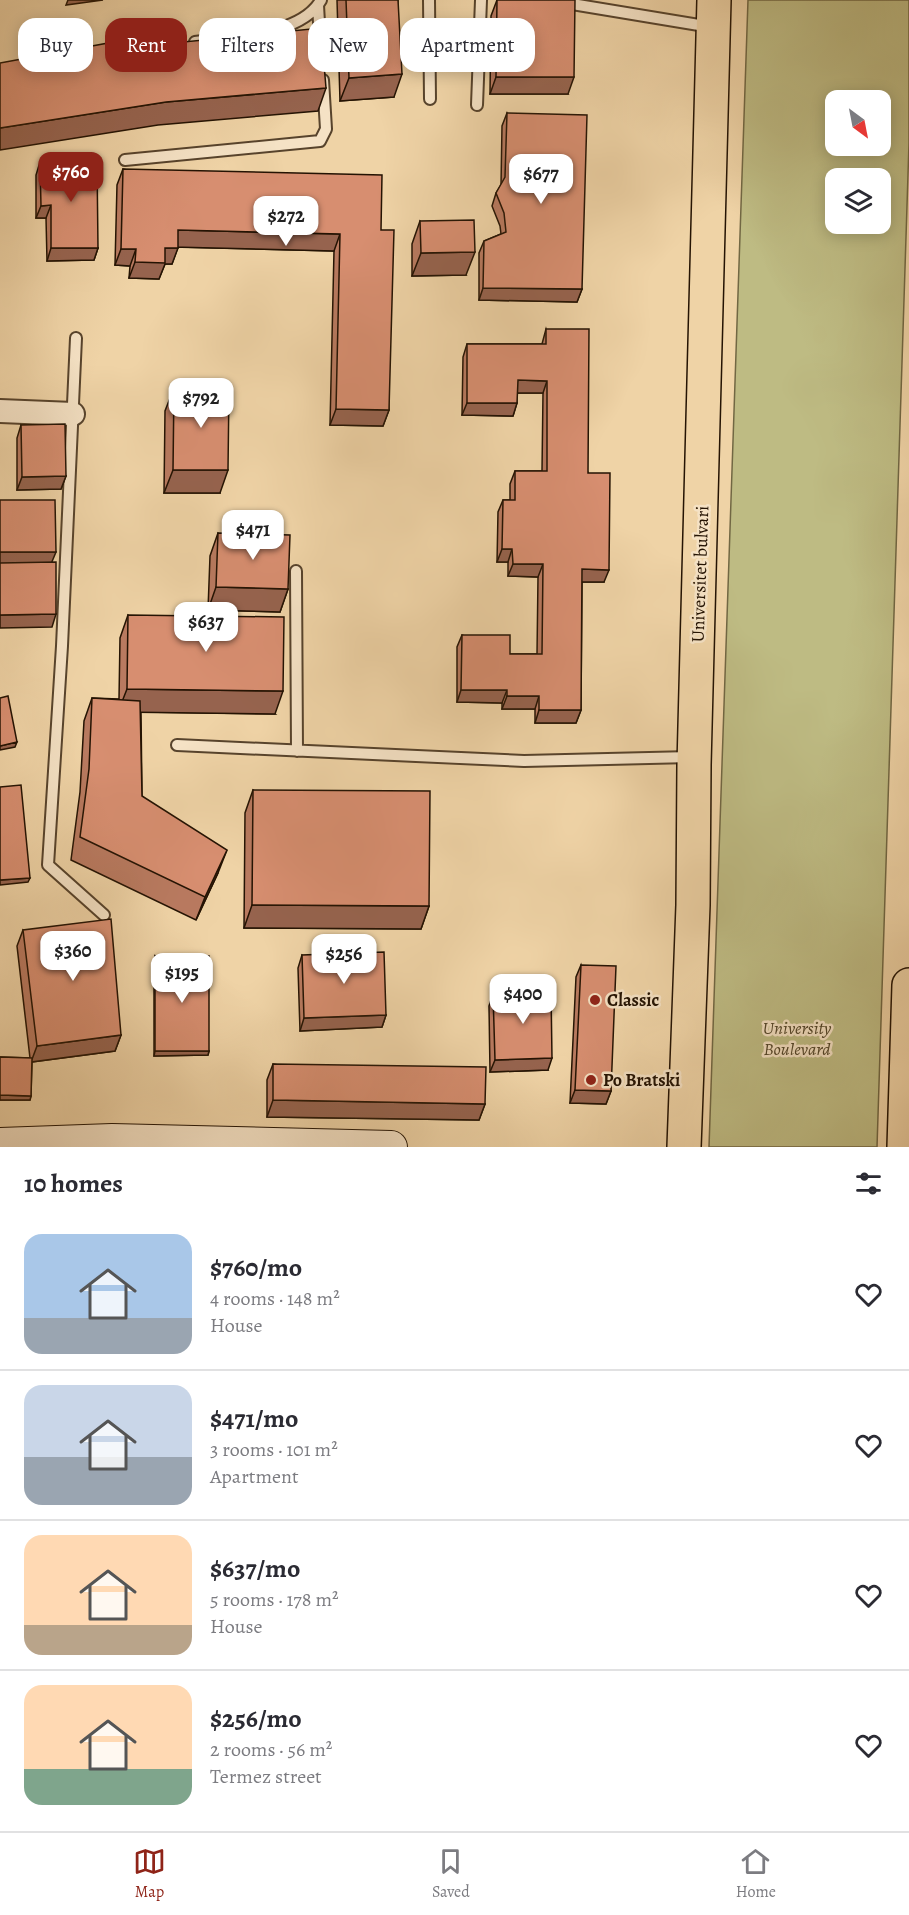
<!DOCTYPE html>
<meta charset="utf-8">
<style>
:root{--surface:#fff;--page:#f7f7f7;--text:#2b2b33;--muted:#7c7c81;--line:#e1e1e2;--accent:#8f2418}
body{margin:0;font-family:Alegreya,serif;background:var(--page);color:var(--text);height:100vh;display:flex;flex-direction:column;font-size:22px;white-space:nowrap}
*{box-sizing:border-box;margin:0}
p{font-size:20px;color:var(--muted)}
.icon{flex:none;width:33px;height:33px;fill:none;stroke:currentColor;stroke-width:2;stroke-linecap:round;stroke-linejoin:round}
.map{position:relative;height:1147px;overflow:hidden}
.drawer{display:flex;flex-direction:column;background:var(--surface);flex:1}
.drawer>*{flex:none}
.banner{position:absolute;left:18px;top:18px;width:600px;height:54px;display:flex;gap:12px}
.needle{width:39px;rotate:148deg}
.fabs{position:absolute;left:825px;top:90px;display:grid;gap:12px}
.fabs a{display:grid;place-items:center;width:66px;height:66px;border-radius:12px;background:var(--surface);box-shadow:0 3px 15px #0003;font-size:30px}
.price{position:absolute;translate:-50% -51px;padding:0 14px;border-radius:12px;background:#fff;color:#222;font-size:20px;line-height:39px;filter:drop-shadow(0 2px 3px #0008)}
.price::after{content:'';position:absolute;left:50%;top:36px;width:18px;height:14px;margin-left:-9px;background:inherit;clip-path:polygon(0 0,100% 0,50% 100%)}
.price.on{background:var(--accent);color:#fff}
ul{padding:0;list-style:none}
li{display:flex;align-items:center;gap:18px;height:150px;padding:0 24px}
li+li{border-top:2px solid var(--line)}
li span{display:grid;place-items:center;flex:none;width:168px;height:120px;border-radius:18px;color:#555}
li>.icon{margin-inline-start:auto}
span .icon{width:72px;height:72px;fill:#fffc;stroke-width:1}
li b{font-size:26px}
h2{display:flex;justify-content:space-between;align-items:center;height:72px;padding:0 24px;font-size:26px}
.chip{padding:0 21px;border-radius:18px;background:var(--surface);box-shadow:0 3px 15px #0003;font-size:21px;line-height:54px}
.chip.on{background:var(--accent);color:#fff}
.tab-bar{display:flex;justify-content:space-around;align-items:center;height:84px;border-top:2px solid var(--line);background:var(--surface);font-size:16px;color:var(--muted)}
.tab-bar a{display:grid;justify-items:center;gap:3px}
.tab-bar .on{color:var(--accent)}
.map>svg:first-child{display:block}
</style>
<div class="map">
<svg width="909" height="1147" viewBox="0 0 909 1147">
<rect width="100%" height="100%" fill="#efd3a6"/>
<filter id="stains"><feTurbulence type="fractalNoise" baseFrequency=".00333" numOctaves="4"/><feColorMatrix values="0 0 0 0 .2 0 0 0 0 .09 0 0 0 0 .02 0 0 0 .5 -.17"/></filter>
<radialGradient id="worn" r=".72"><stop offset=".6" stop-color="#630" stop-opacity="0"/><stop offset="1" stop-color="#630" stop-opacity=".3"/></radialGradient>
<!-- green -->
<path fill="#bebb83" stroke="#716743" stroke-width="1.5" fill-rule="evenodd" d="M 748,0 L 909,0 L 909,143 L 877,1147 L 709,1147 ZM 836,100 L 880,100 L 880,146 L 836,146 ZM 836,178 L 880,178 L 880,224 L 836,224 Z"/>
<g fill="none" stroke-linecap="round" stroke-linejoin="round">
<defs>
<path id="lane" d="M 429,0 L 430,99
M 548,0 L 711,27
M 318,5 L 320,41
M 195,42 C 232,36 301,36 321,0
M 477,105 L 481,0
M 125,160 L 320,141 L 326,129 L 323,80
M 76,338 L 62,646 L 48,865 L 104,915
M 296,571 L 297,751
M 177,745 L 524,761 L 691,757"/>
<path id="street" d="M 0,411 L 73,414"/>
<path id="secondary" d="M 0,1144 L 112,1140 L 391,1147"/>
<path id="primary" d="M 684,1147 L 693,905 L 694,765 L 714,0
M 904,1147 L 909,985"/>
</defs>
<!-- lane casing -->
<use href="#lane" stroke="#57432c" stroke-width="14"/>
<!-- street casing -->
<use href="#street" stroke="#57432c" stroke-width="26"/>
<!-- secondary casing -->
<use href="#secondary" stroke="#241303" stroke-width="34"/>
<!-- primary casing -->
<use href="#primary" stroke="#241303" stroke-width="36"/>
<!-- lane -->
<use href="#lane" stroke="#f5e2c5" stroke-width="10"/>
<!-- street -->
<use href="#street" stroke="#f5e2c5" stroke-width="22"/>
<!-- secondary -->
<use href="#secondary" stroke="#f5e2c5" stroke-width="32"/>
<!-- primary -->
<use href="#primary" stroke="#efd3a6" stroke-width="33"/>
</g>
<!-- wall -->
<path fill="#b97a60" stroke="#241303" stroke-width="1.5" d="M 337,0 L 398,0 L 394,97 L 340,101 Z
M 497,0 L 568,94 L 490,94 L 491,16 Z
M 507,113 L 582,289 L 577,302 L 479,300 L 479,253 L 484,241 L 501,234 L 500,226 L 492,206 L 496,193 L 501,185 L 502,126 Z
M 40,162 L 98,248 L 94,260 L 47,261 L 46,218 L 36,218 L 36,175 Z
M 123,169 L 381,230 L 389,410 L 383,426 L 330,425 L 334,251 L 178,247 L 172,264 L 165,264 L 159,279 L 129,278 L 130,266 L 115,265 L 117,185 Z
M 420,221 L 466,275 L 412,276 L 412,244 Z
M 546,329 L 588,473 L 604,582 L 582,582 L 581,710 L 576,723 L 535,723 L 535,709 L 502,709 L 502,703 L 457,702 L 457,647 L 462,635 L 510,654 L 537,654 L 538,577 L 508,576 L 508,562 L 497,562 L 498,512 L 503,500 L 510,500 L 510,484 L 515,471 L 542,471 L 543,393 L 517,393 L 517,403 L 513,416 L 462,415 L 463,357 L 467,344 L 542,344 Z
M 174,388 L 220,493 L 164,493 L 165,411 Z
M 21,425 L 66,476 L 61,489 L 17,490 L 17,438 Z
M 218,533 L 288,589 L 280,612 L 208,610 L 210,556 Z
M 128,615 L 275,714 L 141,712 L 142,796 L 218,873 L 196,920 L 71,860 L 80,792 L 84,721 L 92,698 L 119,699 L 120,638 Z
M 253,790 L 429,906 L 421,929 L 244,928 L 245,813 Z
M 23,930 L 121,1035 L 115,1051 L 32,1062 L 31,1096 L 30,1100 L 0,1100 L 0,1057 L 30,1058 L 17,946 Z
M 302,955 L 386,1015 L 382,1027 L 300,1031 L 298,968 Z
M 155,956 L 209,1051 L 208,1055 L 154,1056 L 154,960 Z
M 581,965 L 611,1091 L 606,1104 L 570,1103 L 576,977 Z
M 493,993 L 548,1070 L 490,1072 L 489,1006 Z
M 273,1064 L 485,1104 L 479,1120 L 267,1117 L 267,1080 Z"/>
<!-- shaded-wall -->
<path fill="#96634e" stroke="#241303" stroke-width="1.5" d="M 68,0 L 103,0 L 66,5 Z
M 402,74 L 394,97 L 340,101 L 349,78 Z
M 496,77 L 574,77 L 568,94 L 490,94 Z
M 326,88 L 318,111 L 158,125 L 0,150 L 0,128 L 166,102 Z
M 51,205 L 46,218 L 36,218 L 41,206 Z
M 178,230 L 340,234 L 334,251 L 172,247 Z
M 51,248 L 98,248 L 94,260 L 47,261 Z
M 165,248 L 178,248 L 172,264 L 165,264 L 159,279 L 129,278 L 135,262 Z
M 121,249 L 136,249 L 130,266 L 115,265 Z
M 475,252 L 466,275 L 412,276 L 421,253 Z
M 483,288 L 582,289 L 577,302 L 479,300 Z
M 518,380 L 547,381 L 543,393 L 513,393 Z
M 467,403 L 517,403 L 513,416 L 462,415 Z
M 336,409 L 389,410 L 383,426 L 330,425 Z
M 173,470 L 228,470 L 220,493 L 164,493 Z
M 66,476 L 61,489 L 17,490 L 22,477 Z
M 502,549 L 512,549 L 508,562 L 497,562 Z
M 0,552 L 56,552 L 51,564 L 0,565 Z
M 513,564 L 543,564 L 538,577 L 508,576 Z
M 582,569 L 609,570 L 604,582 L 577,582 Z
M 216,587 L 288,589 L 280,612 L 208,610 Z
M 56,614 L 52,627 L 0,628 L 0,615 Z
M 127,689 L 283,691 L 275,714 L 118,712 Z
M 461,690 L 507,690 L 502,703 L 457,702 Z
M 507,696 L 539,696 L 535,709 L 502,709 Z
M 539,710 L 581,710 L 576,723 L 535,723 Z
M 17,742 L 15,747 L 0,750 L 0,746 Z
M 227,850 L 218,873 L 196,920 L 205,897 Z
M 30,878 L 28,882 L 0,885 L 0,880 Z
M 252,905 L 429,906 L 421,929 L 244,928 Z
M 386,1015 L 382,1027 L 300,1031 L 304,1018 Z
M 121,1035 L 115,1051 L 31,1062 L 37,1046 Z
M 155,1051 L 209,1051 L 208,1055 L 154,1056 Z
M 552,1058 L 548,1070 L 490,1072 L 495,1060 Z
M 575,1090 L 611,1091 L 606,1104 L 570,1103 Z
M 0,1095 L 31,1096 L 30,1100 L 0,1100 Z
M 273,1100 L 485,1104 L 479,1120 L 267,1117 Z"/>
<!-- building -->
<path fill="#d78e70" stroke="#241303" stroke-width="1.5" d="M 346,0 L 398,0 L 402,74 L 349,78 Z
M 497,0 L 575,0 L 574,77 L 496,77 Z
M 321,28 L 326,88 L 166,102 L 0,128 L 0,63 L 184,29 L 184,42 Z
M 507,113 L 587,115 L 582,289 L 483,288 L 484,241 L 506,232 L 504,213 L 496,193 L 505,177 Z
M 97,161 L 98,248 L 51,248 L 51,205 L 41,206 L 40,162 Z
M 123,169 L 382,175 L 381,230 L 394,230 L 389,410 L 336,409 L 340,234 L 178,230 L 178,248 L 165,248 L 165,263 L 135,262 L 136,249 L 121,249 Z
M 474,220 L 475,252 L 421,253 L 420,221 Z
M 546,329 L 589,329 L 588,473 L 610,473 L 609,570 L 582,569 L 581,710 L 539,710 L 539,696 L 507,696 L 507,690 L 461,690 L 462,635 L 510,635 L 510,654 L 542,654 L 543,564 L 513,564 L 512,549 L 502,549 L 503,500 L 515,500 L 515,471 L 547,471 L 547,381 L 518,380 L 517,403 L 467,403 L 467,344 L 546,344 Z
M 174,388 L 229,388 L 228,470 L 173,470 Z
M 65,424 L 66,476 L 22,477 L 21,425 Z
M 0,500 L 55,500 L 56,552 L 0,552 Z
M 218,533 L 290,535 L 288,589 L 216,587 Z
M 56,562 L 56,614 L 0,615 L 0,563 Z
M 128,615 L 284,617 L 283,691 L 127,689 Z
M 8,696 L 17,742 L 0,746 L 0,698 Z
M 92,698 L 140,701 L 142,796 L 227,850 L 205,897 L 80,837 L 89,769 Z
M 21,785 L 30,878 L 0,880 L 0,787 Z
M 253,790 L 430,791 L 429,906 L 252,905 Z
M 111,919 L 121,1035 L 37,1046 L 23,930 Z
M 384,952 L 386,1015 L 304,1018 L 302,955 Z
M 155,956 L 209,956 L 209,1051 L 155,1051 Z
M 581,965 L 616,966 L 611,1091 L 575,1090 Z
M 551,991 L 552,1058 L 495,1060 L 493,993 Z
M 0,1057 L 32,1058 L 31,1096 L 0,1095 Z
M 273,1064 L 486,1067 L 485,1104 L 273,1100 Z"/>
<!-- markers -->
<g fill="#8f2418" stroke="#f5e2c5" stroke-width="2">
<circle cx="595" cy="1000" r="6"/>
<circle cx="591" cy="1080" r="6"/>
</g>
<g text-anchor="middle" dominant-baseline="central" stroke-width="5" stroke-linejoin="round" paint-order="stroke">
<!-- street labels -->
<g font-size="18" fill="#241303" stroke="#f5e2c5">
<text transform="translate(700 574) rotate(-88)">Universitet bulvari</text>
</g>
<!-- poi labels -->
<g font-size="18" font-weight="bold" fill="#241303" stroke="#f5e2c5" text-anchor="start">
<text x="607" y="1000">Classic</text>
<text x="603" y="1080">Po Bratski</text>
</g>
<!-- park labels -->
<g font-size="18" font-style="italic" fill="#524529" stroke="#f5e2c5">
<text x="797" y="1028">University<tspan x="797" dy="21">Boulevard</tspan></text>
</g>
</g>
<rect width="100%" height="100%" filter="url(#stains)"/>
<rect width="100%" height="100%" fill="url(#worn)"/>
</svg>
<div class="fabs">
<a><svg class="needle" viewBox="-14 -14 28 28"><path d="M0-13l5 13h-10z" fill="#e53935"/><path d="M0 13l5-13h-10z" fill="#7c7c81"/></svg></a>
<a><svg class="icon" aria-label="layers" viewBox="0 0 24 24"><path d="M12 4l9 5-9 5-9-5zM3 14l9 5 9-5"/></svg></a>
</div>
<b class="price on" style="left:71px;top:203px">$760</b>
<b class="price" style="left:541px;top:205px">$677</b>
<b class="price" style="left:286px;top:247px">$272</b>
<b class="price" style="left:201px;top:429px">$792</b>
<b class="price" style="left:253px;top:561px">$471</b>
<b class="price" style="left:206px;top:653px">$637</b>
<b class="price" style="left:73px;top:982px">$360</b>
<b class="price" style="left:344px;top:985px">$256</b>
<b class="price" style="left:182px;top:1004px">$195</b>
<b class="price" style="left:523px;top:1025px">$400</b>
<div class="banner">
<a class="chip">Buy</a>
<a class="chip on">Rent</a>
<a class="chip">Filters</a>
<a class="chip">New</a>
<a class="chip">Apartment</a>
</div>
</div>
<section class="drawer">
<h2>10 homes<svg class="icon" aria-label="filters" viewBox="0 0 24 24"><path d="M4 7h16M4 17h16"/><circle cx="9" cy="7" r="2"/><circle cx="15" cy="17" r="2"/></svg></h2>
<ul>
<li><span style="background:linear-gradient(#a9c7e8 70%,#9aa5b1 0)"><svg class="icon" aria-label="home" viewBox="0 0 24 24"><path d="M3 11l9-7 9 7M6 9v11h12V9"/></svg></span><div><b>$760/mo</b><p>4 rooms · 148 m²</p><p>House</p></div><svg class="icon" aria-label="heart" viewBox="0 0 24 24"><path d="M12 20l-8-8c-3-5 5-10 8-4 3-6 11-1 8 4z"/></svg></li>
<li><span style="background:linear-gradient(#c9d6e8 60%,#9aa5b1 0)"><svg class="icon" aria-label="home" viewBox="0 0 24 24"><path d="M3 11l9-7 9 7M6 9v11h12V9"/></svg></span><div><b>$471/mo</b><p>3 rooms · 101 m²</p><p>Apartment</p></div><svg class="icon" aria-label="heart" viewBox="0 0 24 24"><path d="M12 20l-8-8c-3-5 5-10 8-4 3-6 11-1 8 4z"/></svg></li>
<li><span style="background:linear-gradient(#ffd9b3 75%,#b9a48a 0)"><svg class="icon" aria-label="home" viewBox="0 0 24 24"><path d="M3 11l9-7 9 7M6 9v11h12V9"/></svg></span><div><b>$637/mo</b><p>5 rooms · 178 m²</p><p>House</p></div><svg class="icon" aria-label="heart" viewBox="0 0 24 24"><path d="M12 20l-8-8c-3-5 5-10 8-4 3-6 11-1 8 4z"/></svg></li>
<li><span style="background:linear-gradient(#ffd9b3 70%,#7fa58c 0)"><svg class="icon" aria-label="home" viewBox="0 0 24 24"><path d="M3 11l9-7 9 7M6 9v11h12V9"/></svg></span><div><b>$256/mo</b><p>2 rooms · 56 m²</p><p>Termez street</p></div><svg class="icon" aria-label="heart" viewBox="0 0 24 24"><path d="M12 20l-8-8c-3-5 5-10 8-4 3-6 11-1 8 4z"/></svg></li>
</ul>
</section>
<nav class="tab-bar">
<a class="on"><svg class="icon" aria-label="map" viewBox="0 0 24 24"><path d="M3 6l6-2 6 2 6-2v14l-6 2-6-2-6 2zM9 4v14M15 6v14"/></svg>Map</a>
<a><svg class="icon" aria-label="saved" viewBox="0 0 24 24"><path d="M7 4h10v16l-5-4-5 4z"/></svg>Saved</a>
<a><svg class="icon" aria-label="home" viewBox="0 0 24 24"><path d="M3 11l9-7 9 7M6 9v11h12V9"/></svg>Home</a>
</nav>
